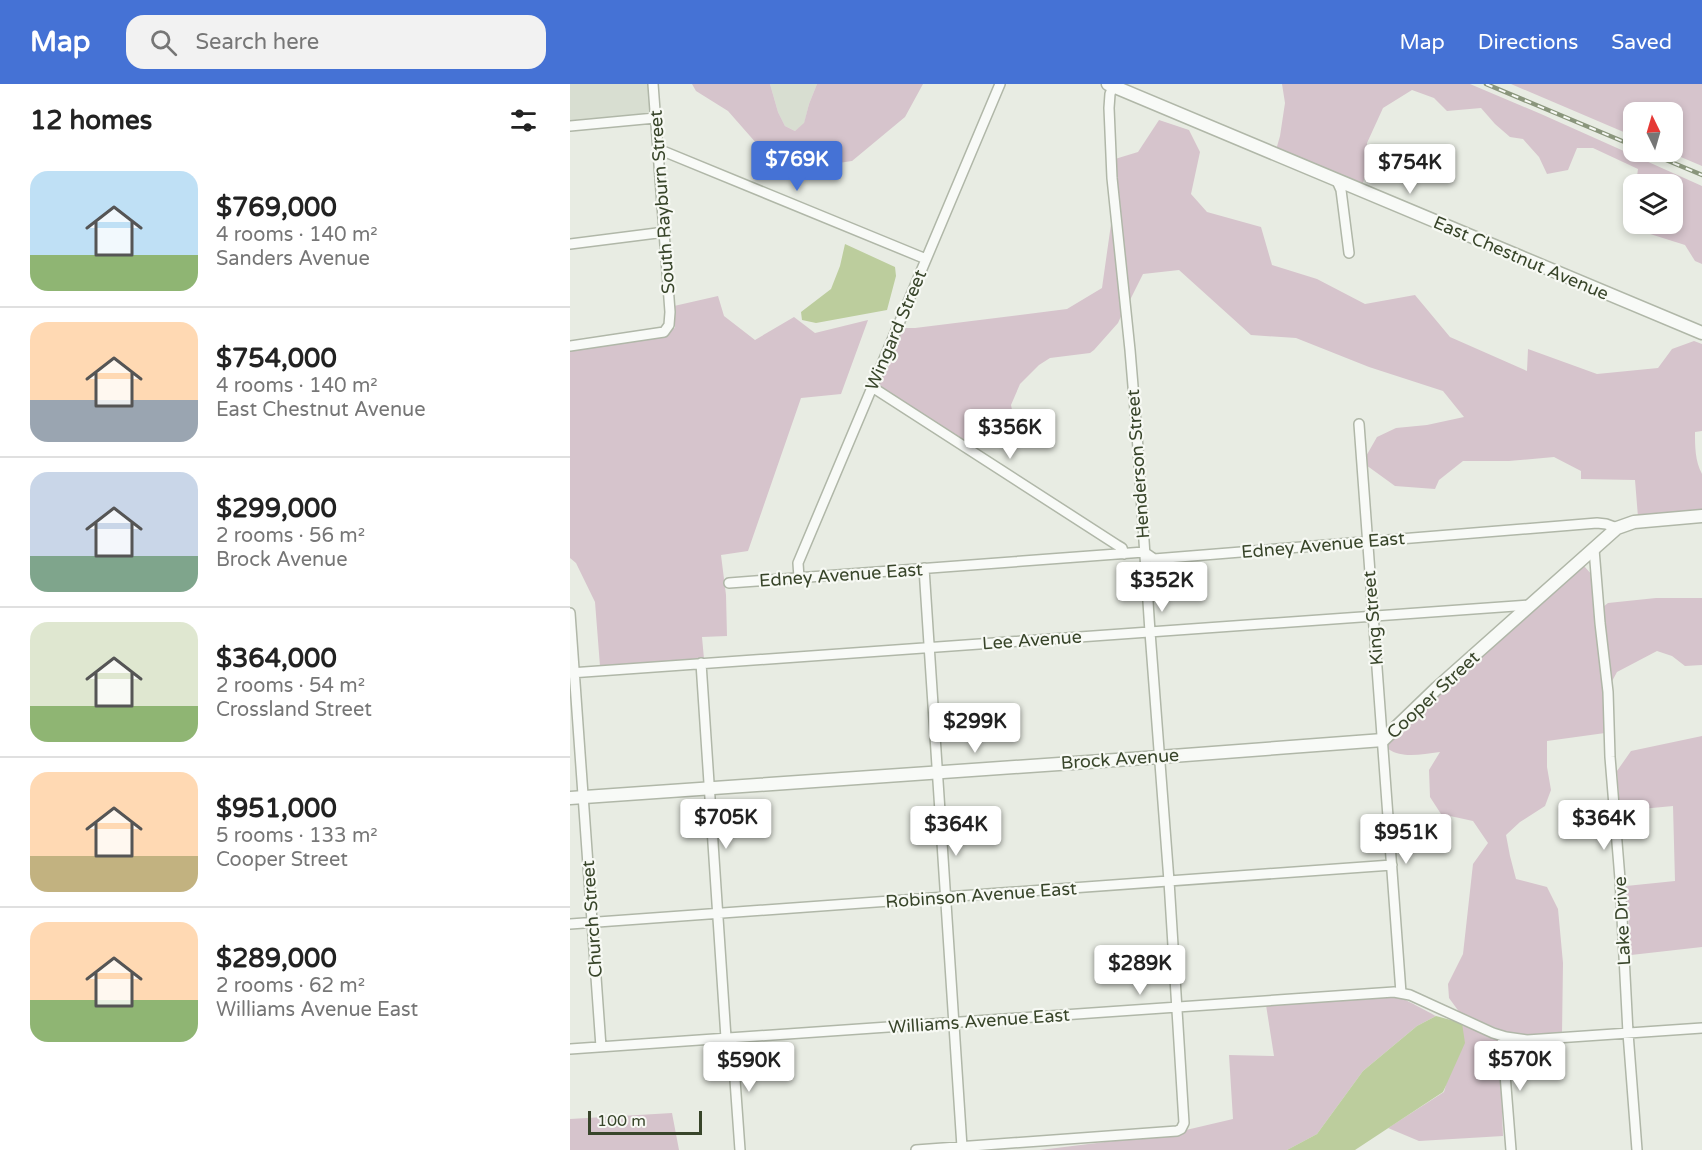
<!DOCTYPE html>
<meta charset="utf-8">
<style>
:root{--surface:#fff;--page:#f2f2f2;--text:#222;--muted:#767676;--line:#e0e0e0;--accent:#4572d5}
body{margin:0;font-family:"Varela Round",sans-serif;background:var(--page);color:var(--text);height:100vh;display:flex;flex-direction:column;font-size:22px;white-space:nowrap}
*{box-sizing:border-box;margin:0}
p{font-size:20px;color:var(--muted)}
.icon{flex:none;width:33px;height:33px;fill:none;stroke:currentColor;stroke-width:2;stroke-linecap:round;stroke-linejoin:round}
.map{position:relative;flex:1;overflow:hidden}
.panel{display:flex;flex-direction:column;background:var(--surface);width:570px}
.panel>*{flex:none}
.needle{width:39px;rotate:355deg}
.buttons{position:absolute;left:1053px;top:18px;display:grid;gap:12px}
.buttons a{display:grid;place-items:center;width:60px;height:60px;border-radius:12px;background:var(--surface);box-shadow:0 3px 9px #0003;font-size:30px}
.scale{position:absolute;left:18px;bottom:15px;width:114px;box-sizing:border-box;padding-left:6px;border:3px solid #38452a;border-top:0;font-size:16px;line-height:21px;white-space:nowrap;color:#38452a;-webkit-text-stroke:4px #f7f9f4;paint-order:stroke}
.price{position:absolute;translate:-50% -51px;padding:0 14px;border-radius:6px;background:#fff;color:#222;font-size:20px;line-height:39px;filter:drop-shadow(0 2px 3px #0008)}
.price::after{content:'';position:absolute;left:50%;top:36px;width:18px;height:14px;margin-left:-9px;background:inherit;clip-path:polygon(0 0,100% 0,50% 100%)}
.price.selected{background:var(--accent);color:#fff}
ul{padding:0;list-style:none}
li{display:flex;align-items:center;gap:18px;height:150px;padding:0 30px}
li+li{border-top:2px solid var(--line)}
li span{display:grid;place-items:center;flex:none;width:168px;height:120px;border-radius:18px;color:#555}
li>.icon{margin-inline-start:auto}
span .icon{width:72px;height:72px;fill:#fffc;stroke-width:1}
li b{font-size:26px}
h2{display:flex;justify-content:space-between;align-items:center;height:72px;padding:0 30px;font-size:26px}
header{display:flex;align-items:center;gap:36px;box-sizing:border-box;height:84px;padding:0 30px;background:var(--accent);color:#fff}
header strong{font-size:28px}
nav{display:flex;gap:33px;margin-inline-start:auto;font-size:21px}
.search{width:420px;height:54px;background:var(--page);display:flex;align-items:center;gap:15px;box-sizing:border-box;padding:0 21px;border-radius:18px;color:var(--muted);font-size:22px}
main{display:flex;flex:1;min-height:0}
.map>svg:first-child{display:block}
</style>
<header>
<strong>Map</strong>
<div class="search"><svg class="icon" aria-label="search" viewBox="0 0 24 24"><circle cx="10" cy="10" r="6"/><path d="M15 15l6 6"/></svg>Search here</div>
<nav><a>Map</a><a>Directions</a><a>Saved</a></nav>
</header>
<main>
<section class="panel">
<h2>12 homes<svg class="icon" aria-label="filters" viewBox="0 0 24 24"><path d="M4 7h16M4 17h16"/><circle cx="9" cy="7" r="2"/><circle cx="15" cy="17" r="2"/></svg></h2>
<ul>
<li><span style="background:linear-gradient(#bfe0f5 70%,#8fb573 0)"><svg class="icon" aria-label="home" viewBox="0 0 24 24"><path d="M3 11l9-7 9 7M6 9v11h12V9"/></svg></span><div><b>$769,000</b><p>4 rooms · 140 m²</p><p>Sanders Avenue</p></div></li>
<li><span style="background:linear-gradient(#ffd9b3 65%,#9aa5b1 0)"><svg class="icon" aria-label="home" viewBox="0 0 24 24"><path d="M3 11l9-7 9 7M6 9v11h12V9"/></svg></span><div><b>$754,000</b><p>4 rooms · 140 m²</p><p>East Chestnut Avenue</p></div></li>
<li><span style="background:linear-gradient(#c9d6e8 70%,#7fa58c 0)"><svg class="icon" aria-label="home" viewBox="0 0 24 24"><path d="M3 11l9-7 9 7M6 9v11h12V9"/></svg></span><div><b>$299,000</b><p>2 rooms · 56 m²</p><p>Brock Avenue</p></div></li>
<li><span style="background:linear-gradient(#dfe7d0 70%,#8fb573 0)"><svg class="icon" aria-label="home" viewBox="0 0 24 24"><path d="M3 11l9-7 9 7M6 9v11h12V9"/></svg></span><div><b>$364,000</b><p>2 rooms · 54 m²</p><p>Crossland Street</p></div></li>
<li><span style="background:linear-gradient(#ffd9b3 70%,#c2b280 0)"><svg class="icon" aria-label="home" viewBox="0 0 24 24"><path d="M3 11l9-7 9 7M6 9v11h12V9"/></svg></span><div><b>$951,000</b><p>5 rooms · 133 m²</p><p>Cooper Street</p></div></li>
<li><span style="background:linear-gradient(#ffd9b3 65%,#8fb573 0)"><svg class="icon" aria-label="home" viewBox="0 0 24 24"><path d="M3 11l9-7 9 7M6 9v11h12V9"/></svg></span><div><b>$289,000</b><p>2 rooms · 62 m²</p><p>Williams Avenue East</p></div></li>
</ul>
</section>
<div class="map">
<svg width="1132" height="1066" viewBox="0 0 1132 1066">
<rect width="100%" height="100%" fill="#e8ece3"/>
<!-- built -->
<path fill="#d8ded1" d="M 0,0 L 79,0 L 81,30 L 0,37 Z
M 200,0 L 247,0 L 239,20 L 234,40 L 225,47 L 215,42 L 208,28 Z"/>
<!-- green -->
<path fill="#d6c4cc" d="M 122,0 L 200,0 L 208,28 L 215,42 L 225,47 L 234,39 L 239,20 L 247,0 L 353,0 L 335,33 L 282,77 L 242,83 L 194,68 L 158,27 L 126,7 Z
M 712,0 L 900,0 L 971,30 L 1132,102 L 1132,180 L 1125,177 L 1115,161 L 1058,143 L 1063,112 L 1064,140 L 1102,140 L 1102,100 L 1066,100 L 1068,85 L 1023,64 L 1007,64 L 998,86 L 977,90 L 969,73 L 953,55 L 940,53 L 925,40 L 911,24 L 877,27 L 864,14 L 842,6 L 813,24 L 797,59 L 797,84 L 792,103 L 706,66 L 710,52 L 715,19 Z
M 941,0 L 1132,0 L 1132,82 L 1099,68 L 1102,68 L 1102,28 L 1064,28 L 1063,52 Z
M 589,36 L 619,46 L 630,68 L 621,110 L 637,128 L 691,143 L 702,181 L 747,195 L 795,220 L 845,211 L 880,253 L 957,287 L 958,265 L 1027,290 L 1088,284 L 1102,265 L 1124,257 L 1132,260 L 1132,347 L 1125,348 C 1125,362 1125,377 1132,390 L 1132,427 L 1068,433 L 1065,396 L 1011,395 L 1011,387 L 984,373 L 939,377 L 893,377 L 869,396 L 865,405 L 825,402 L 796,381 L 795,374 L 807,353 L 826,344 L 857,341 L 894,333 L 873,307 L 799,283 L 726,254 L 681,251 L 609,186 L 573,190 L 559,218 L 545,75 L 568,68 Z
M 542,133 L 552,230 L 548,239 L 524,266 L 520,269 L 480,274 L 469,281 L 450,300 L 441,321 L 444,336 L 439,348 L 430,354 L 418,358 L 395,358 L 307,301 L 318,284 L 332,244 L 345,244 L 497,225 L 532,204 Z
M 148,212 L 154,232 L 185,256 L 224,233 L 245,249 L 298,236 L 271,310 L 231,314 L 178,467 L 151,471 L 156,511 L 157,552 L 132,553 L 134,575 L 30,582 L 25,518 L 6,479 L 0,474 L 0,267 L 94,252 L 102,245 L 105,244 L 104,222 Z
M 1014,482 L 1023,492 L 1034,609 L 1035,649 L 977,657 L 977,683 L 981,706 L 975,722 L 950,738 L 936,751 L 940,772 L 946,795 L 977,803 L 988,825 L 993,879 L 992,950 L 958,952 L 936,948 L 890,929 L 879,914 L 878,900 L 893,870 L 903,780 L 918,759 L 903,737 L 871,730 L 860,713 L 859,686 L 870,668 C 851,670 834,675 818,665 L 817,658 C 881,597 946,537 1014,482 Z
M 1086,514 L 1132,514 L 1132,581 L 1115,582 L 1102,572 L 1087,567 L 1047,588 L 1041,599 L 1033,523 L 1038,519 Z
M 1132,652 L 1132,863 L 1061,871 L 1056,802 L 1105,797 L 1103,722 L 1050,727 L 1047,687 L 1061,667 Z
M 827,913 C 834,914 858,928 866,932 L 847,942 L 793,987 L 747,1050 L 717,1066 L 470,1066 L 543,1057 L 612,1051 L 616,1046 L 663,1035 L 659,971 L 704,972 L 696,921 Z
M 892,939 L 929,955 L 933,1052 L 849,1057 L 818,1044 L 874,1008 Z
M 102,1029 L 109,1066 L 0,1066 L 0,1035 Z"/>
<!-- water -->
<path fill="#bccd9d" d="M 275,160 L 325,183 L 326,192 L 317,226 L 246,239 L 232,236 L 231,228 L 261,205 L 270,182 Z
M 866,932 L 892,939 L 895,959 L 873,1008 L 785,1066 L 717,1066 L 747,1050 L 793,987 L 847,942 Z"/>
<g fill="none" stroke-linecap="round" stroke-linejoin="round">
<defs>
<path id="minor" d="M 0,42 L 85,34
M 88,65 L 356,175
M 767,97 L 771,106 L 779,169
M 0,160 L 95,148
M 0,262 L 94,248 L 99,241 L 100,228 L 83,0
M 302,303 L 547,461 L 552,464 L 554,470
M 789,340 L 831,909
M 1024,465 L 1030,539 L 1038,608 L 1040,673 L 1050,795 L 1058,949 L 1067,1066
M 354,484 L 392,1063
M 229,494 L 228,479 L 430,0
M 159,499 L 574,468 L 584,475 L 1027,439 L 1036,440 L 1047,444
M 0,529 L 31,963
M 131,579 L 156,954
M 0,589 L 960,521
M 0,840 L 822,781
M 932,952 L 941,1066
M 162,954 L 170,1066
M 0,965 L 824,908 L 840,911 L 923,949 L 936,953 L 957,956 L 1132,944
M 346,1066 L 607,1047 L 611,1045 L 614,1039 L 599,797 L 580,548 L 567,350 L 560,266 L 542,94 L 539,24 L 540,10 L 543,2"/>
<path id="tertiary" d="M 538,0 L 1132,249
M 0,714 L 589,673 L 813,656 L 867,604 L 1047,444 L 1064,438 L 1132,432"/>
</defs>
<!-- minor casing -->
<use href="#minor" stroke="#b0b7a8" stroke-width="12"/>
<!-- tertiary casing -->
<use href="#tertiary" stroke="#b0b7a8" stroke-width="15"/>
<!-- minor -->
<use href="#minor" stroke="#f8faf7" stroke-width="9"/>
<!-- tertiary -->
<use href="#tertiary" stroke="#f8faf7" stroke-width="12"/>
<defs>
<path id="rail" d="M 916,0 L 1064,62
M 1077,68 L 1132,91"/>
</defs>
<!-- rail casing -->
<use href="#rail" stroke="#8a967c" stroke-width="4.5"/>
<!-- rail -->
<use href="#rail" stroke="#f7f9f4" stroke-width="2" stroke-dasharray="7" stroke-linecap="butt"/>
</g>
<g text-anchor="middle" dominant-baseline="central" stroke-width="4.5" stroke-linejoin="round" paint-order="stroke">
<!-- street labels -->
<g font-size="18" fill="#38452a" stroke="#f7f9f4">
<text transform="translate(92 118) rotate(-94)">South Rayburn Street</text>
<text transform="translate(951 174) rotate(23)">East Chestnut Avenue</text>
<text transform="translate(326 246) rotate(-67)">Wingard Street</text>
<text transform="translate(568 380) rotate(-94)">Henderson Street</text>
<text transform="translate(753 461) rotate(-5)">Edney Avenue East</text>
<text transform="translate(271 491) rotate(-4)">Edney Avenue East</text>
<text transform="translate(803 534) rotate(-95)">King Street</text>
<text transform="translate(462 556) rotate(-4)">Lee Avenue</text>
<text transform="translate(863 611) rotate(-43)">Cooper Street</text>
<text transform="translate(550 675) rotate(-4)">Brock Avenue</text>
<text transform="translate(411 811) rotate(-4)">Robinson Avenue East</text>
<text transform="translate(22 835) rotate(-94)">Church Street</text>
<text transform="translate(1052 837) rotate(-93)">Lake Drive</text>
<text transform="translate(409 937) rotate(-4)">Williams Avenue East</text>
</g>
</g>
</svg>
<div class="buttons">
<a><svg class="needle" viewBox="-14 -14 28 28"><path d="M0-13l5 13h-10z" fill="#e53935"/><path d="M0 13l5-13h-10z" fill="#767676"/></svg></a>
<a><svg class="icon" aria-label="layers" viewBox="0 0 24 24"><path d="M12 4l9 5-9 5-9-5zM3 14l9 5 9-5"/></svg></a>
</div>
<div class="scale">100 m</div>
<b class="price selected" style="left:227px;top:108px">$769K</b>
<b class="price" style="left:840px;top:111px">$754K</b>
<b class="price" style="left:440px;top:376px">$356K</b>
<b class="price" style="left:592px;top:529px">$352K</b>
<b class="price" style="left:405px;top:670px">$299K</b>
<b class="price" style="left:156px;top:766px">$705K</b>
<b class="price" style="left:1034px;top:767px">$364K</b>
<b class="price" style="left:386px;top:773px">$364K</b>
<b class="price" style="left:836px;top:781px">$951K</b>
<b class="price" style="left:570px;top:912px">$289K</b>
<b class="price" style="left:950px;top:1008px">$570K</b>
<b class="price" style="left:179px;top:1009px">$590K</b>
</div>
</main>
